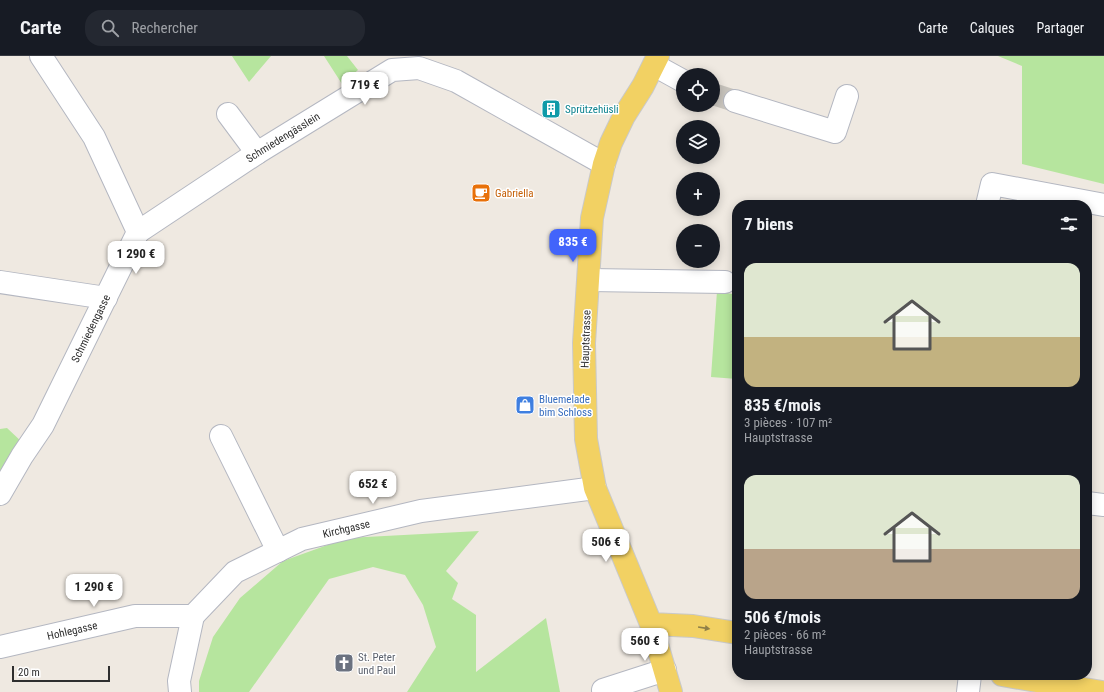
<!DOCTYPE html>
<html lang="fr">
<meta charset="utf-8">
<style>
:root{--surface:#171b24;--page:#242831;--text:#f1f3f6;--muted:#9ea1a6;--line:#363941;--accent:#4264fb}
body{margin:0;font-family:"Roboto Condensed",sans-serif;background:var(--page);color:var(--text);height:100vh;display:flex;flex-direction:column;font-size:15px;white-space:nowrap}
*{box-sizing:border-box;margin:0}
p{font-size:13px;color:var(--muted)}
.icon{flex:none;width:22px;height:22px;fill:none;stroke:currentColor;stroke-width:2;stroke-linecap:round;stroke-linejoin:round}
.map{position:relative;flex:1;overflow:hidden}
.details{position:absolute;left:732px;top:144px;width:360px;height:480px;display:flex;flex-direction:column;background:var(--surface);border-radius:16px;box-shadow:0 2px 10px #0003}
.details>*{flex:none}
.tools{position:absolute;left:676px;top:12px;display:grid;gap:8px}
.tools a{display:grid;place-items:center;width:44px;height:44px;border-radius:50%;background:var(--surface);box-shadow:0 2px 10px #0003;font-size:20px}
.scale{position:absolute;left:12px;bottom:10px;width:98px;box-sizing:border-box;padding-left:4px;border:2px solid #2e2e2e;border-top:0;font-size:11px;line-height:14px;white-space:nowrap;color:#2e2e2e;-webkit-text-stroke:3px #fff;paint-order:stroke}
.price{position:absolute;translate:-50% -34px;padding:0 9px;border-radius:8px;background:#fff;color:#222;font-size:13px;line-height:26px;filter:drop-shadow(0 1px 2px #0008)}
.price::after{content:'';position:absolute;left:50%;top:24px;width:12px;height:9px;margin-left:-6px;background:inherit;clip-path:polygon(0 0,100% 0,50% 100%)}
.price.on{background:var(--accent);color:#fff}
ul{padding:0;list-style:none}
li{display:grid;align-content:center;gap:8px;height:212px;padding:0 12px}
li span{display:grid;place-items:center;height:124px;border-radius:12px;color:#555}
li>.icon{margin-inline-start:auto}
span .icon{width:72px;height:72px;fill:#fffc;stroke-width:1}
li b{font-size:17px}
h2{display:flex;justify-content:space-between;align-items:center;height:48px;padding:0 12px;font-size:17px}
header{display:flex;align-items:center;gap:24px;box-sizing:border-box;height:56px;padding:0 20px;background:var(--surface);border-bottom:1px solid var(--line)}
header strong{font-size:19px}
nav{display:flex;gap:22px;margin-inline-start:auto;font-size:14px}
.search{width:280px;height:36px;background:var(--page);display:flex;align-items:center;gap:10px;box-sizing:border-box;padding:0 14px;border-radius:16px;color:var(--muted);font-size:15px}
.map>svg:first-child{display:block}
</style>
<header>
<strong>Carte</strong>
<div class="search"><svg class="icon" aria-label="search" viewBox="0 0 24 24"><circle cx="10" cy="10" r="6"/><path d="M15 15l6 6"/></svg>Rechercher</div>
<nav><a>Carte</a><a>Calques</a><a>Partager</a></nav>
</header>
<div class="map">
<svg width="1104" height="636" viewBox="0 0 1104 636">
<rect width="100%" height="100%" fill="#efe9e1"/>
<!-- green -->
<path fill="#b6e59e" d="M 232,0 L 271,0 L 249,26 Z
M 324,0 L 347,0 L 358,14 L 342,28 Z
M 998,0 L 1104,0 L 1104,128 L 1022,108 L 1022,10 Z
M 717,235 L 737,239 L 737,323 L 711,321 Z
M 7,372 L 23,387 L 0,423 L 0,373 Z
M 479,475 L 446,515 L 458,527 L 452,543 L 476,559 L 476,616 L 546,562 L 560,636 L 407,636 L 436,591 L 423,549 L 405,519 L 373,511 L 329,523 L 249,636 L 199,636 L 199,625 L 213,581 L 240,542 L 283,505 L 347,482 Z"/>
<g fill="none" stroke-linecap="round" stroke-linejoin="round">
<!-- minor-tunnel -->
<path stroke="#c8c4bd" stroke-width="22" stroke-dasharray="22 11" stroke-linecap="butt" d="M 713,38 L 735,45"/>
<defs>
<g id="minor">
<path d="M 654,9 L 683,25"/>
<path d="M 735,45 L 835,76 L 847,40"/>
<path d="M 228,58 L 257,97"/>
<path d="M 987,149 L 992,128 L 1104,149"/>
<path id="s1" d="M 138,176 L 257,97 L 392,14 L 419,12 L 456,25 L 604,108"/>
<path d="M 589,224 L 725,226"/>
<path d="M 0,226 L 106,242"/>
<path d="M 221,380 L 278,495"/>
<path id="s2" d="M 0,438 L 22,400 L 43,369 L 138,176 L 94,81 L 41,0"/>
<path d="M 1087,447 L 1104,449"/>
<path id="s3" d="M 193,560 L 235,516 L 302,483 L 421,455 L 595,432"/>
<path id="s4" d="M 0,591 L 135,560 L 193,560"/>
<path d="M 180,636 L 179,625 L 193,560"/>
<path d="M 604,636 L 603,634 L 665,614"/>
<path d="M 968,636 L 970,619"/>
</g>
<path id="major" d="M 658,0 L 643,30 L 624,60 L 611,87 L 604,108 L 592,162 L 584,287 L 586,383 L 595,432 L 651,568 L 671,636
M 651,568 L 693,570 L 737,577
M 1002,619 L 1102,636"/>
</defs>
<!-- minor casing -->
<use href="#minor" stroke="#b4b7c1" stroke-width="24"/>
<!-- major casing -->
<use href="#major" stroke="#c9c9c9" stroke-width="24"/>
<!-- minor -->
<use href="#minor" stroke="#fff" stroke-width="22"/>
<!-- major -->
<use href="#major" stroke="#f2d163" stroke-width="22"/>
</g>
<!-- one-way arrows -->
<defs><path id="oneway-solid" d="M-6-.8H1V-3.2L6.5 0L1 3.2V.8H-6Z"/></defs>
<use fill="#908048" href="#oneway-solid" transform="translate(704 572) rotate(9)"/>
<!-- icons -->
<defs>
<symbol id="building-square" viewBox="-11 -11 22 22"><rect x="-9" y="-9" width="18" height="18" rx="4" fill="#0f9aa8" stroke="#fff"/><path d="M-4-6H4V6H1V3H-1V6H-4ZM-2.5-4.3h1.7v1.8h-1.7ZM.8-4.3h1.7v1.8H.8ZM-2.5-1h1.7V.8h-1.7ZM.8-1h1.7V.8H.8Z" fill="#fff"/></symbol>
<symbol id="cafe-square" viewBox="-11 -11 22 22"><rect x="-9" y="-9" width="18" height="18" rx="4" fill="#e8710a" stroke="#fff"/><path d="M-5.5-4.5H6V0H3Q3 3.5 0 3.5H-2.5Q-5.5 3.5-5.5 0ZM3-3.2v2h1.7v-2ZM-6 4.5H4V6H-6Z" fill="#fff"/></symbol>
<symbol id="shop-square" viewBox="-11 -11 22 22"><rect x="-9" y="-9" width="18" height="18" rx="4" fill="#3f7fe0" stroke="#fff"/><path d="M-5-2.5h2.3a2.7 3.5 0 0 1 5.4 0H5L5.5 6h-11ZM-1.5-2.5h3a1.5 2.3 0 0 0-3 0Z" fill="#fff"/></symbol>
<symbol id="church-square" viewBox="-11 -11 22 22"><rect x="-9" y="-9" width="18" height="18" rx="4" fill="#6b7280" stroke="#fff"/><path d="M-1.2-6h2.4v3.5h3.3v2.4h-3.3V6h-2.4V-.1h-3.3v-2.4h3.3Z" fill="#fff"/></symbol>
</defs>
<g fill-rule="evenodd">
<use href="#building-square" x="540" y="42" width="22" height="22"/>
<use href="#cafe-square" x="470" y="126" width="22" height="22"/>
<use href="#shop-square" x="514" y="338" width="22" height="22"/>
<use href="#church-square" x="333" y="596" width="22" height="22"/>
</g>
<g text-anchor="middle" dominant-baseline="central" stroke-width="3" stroke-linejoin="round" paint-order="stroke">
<!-- culture labels -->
<g font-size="11" fill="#0d838f" stroke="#fff" text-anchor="start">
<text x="565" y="53">Sprützehüsli</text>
</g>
<!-- street labels -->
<g font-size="11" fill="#2e2e2e" stroke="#fff">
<text stroke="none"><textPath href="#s1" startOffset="173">Schmiedengässlein</textPath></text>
<text stroke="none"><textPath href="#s2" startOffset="189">Schmiedengasse</textPath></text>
<text transform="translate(586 283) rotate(-88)">Hauptstrasse</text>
<text stroke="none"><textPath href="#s3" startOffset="181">Kirchgasse</textPath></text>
<text stroke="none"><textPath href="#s4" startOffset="74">Hohlegasse</textPath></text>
</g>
<!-- food labels -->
<g font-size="11" fill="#c56008" stroke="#fff" text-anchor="start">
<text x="495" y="137">Gabriella</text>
</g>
<!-- shop labels -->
<g font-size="11" fill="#366cbe" stroke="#fff" text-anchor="start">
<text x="539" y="343">Bluemelade<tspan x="539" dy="13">bim Schloss</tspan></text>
</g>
<!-- worship labels -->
<g font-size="11" fill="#5b616d" stroke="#fff" text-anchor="start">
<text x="358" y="601">St. Peter<tspan x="358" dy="13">und Paul</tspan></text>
</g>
</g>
</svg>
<div class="tools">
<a><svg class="icon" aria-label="locate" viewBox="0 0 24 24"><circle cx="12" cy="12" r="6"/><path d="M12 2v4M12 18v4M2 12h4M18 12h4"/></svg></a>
<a><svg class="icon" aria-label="layers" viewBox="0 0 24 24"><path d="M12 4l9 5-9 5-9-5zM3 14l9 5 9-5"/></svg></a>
<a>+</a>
<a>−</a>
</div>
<div class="scale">20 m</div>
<b class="price" style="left:365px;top:50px">719 €</b>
<b class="price on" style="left:573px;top:207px">835 €</b>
<b class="price" style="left:136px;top:219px">1 290 €</b>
<b class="price" style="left:373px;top:449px">652 €</b>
<b class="price" style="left:606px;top:507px">506 €</b>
<b class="price" style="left:94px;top:552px">1 290 €</b>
<b class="price" style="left:645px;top:606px">560 €</b>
<section class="details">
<h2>7 biens<svg class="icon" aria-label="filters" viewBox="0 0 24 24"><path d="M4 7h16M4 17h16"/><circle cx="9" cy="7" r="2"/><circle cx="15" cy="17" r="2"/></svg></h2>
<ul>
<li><span style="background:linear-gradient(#dfe7d0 60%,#c2b280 0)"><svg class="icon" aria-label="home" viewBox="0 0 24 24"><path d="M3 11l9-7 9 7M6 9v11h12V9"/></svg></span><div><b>835 €/mois</b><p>3 pièces · 107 m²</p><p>Hauptstrasse</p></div></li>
<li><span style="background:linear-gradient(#dfe7d0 60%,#b9a48a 0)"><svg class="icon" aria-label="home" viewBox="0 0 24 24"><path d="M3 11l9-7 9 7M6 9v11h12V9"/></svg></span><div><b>506 €/mois</b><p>2 pièces · 66 m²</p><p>Hauptstrasse</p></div></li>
</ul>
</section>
</div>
